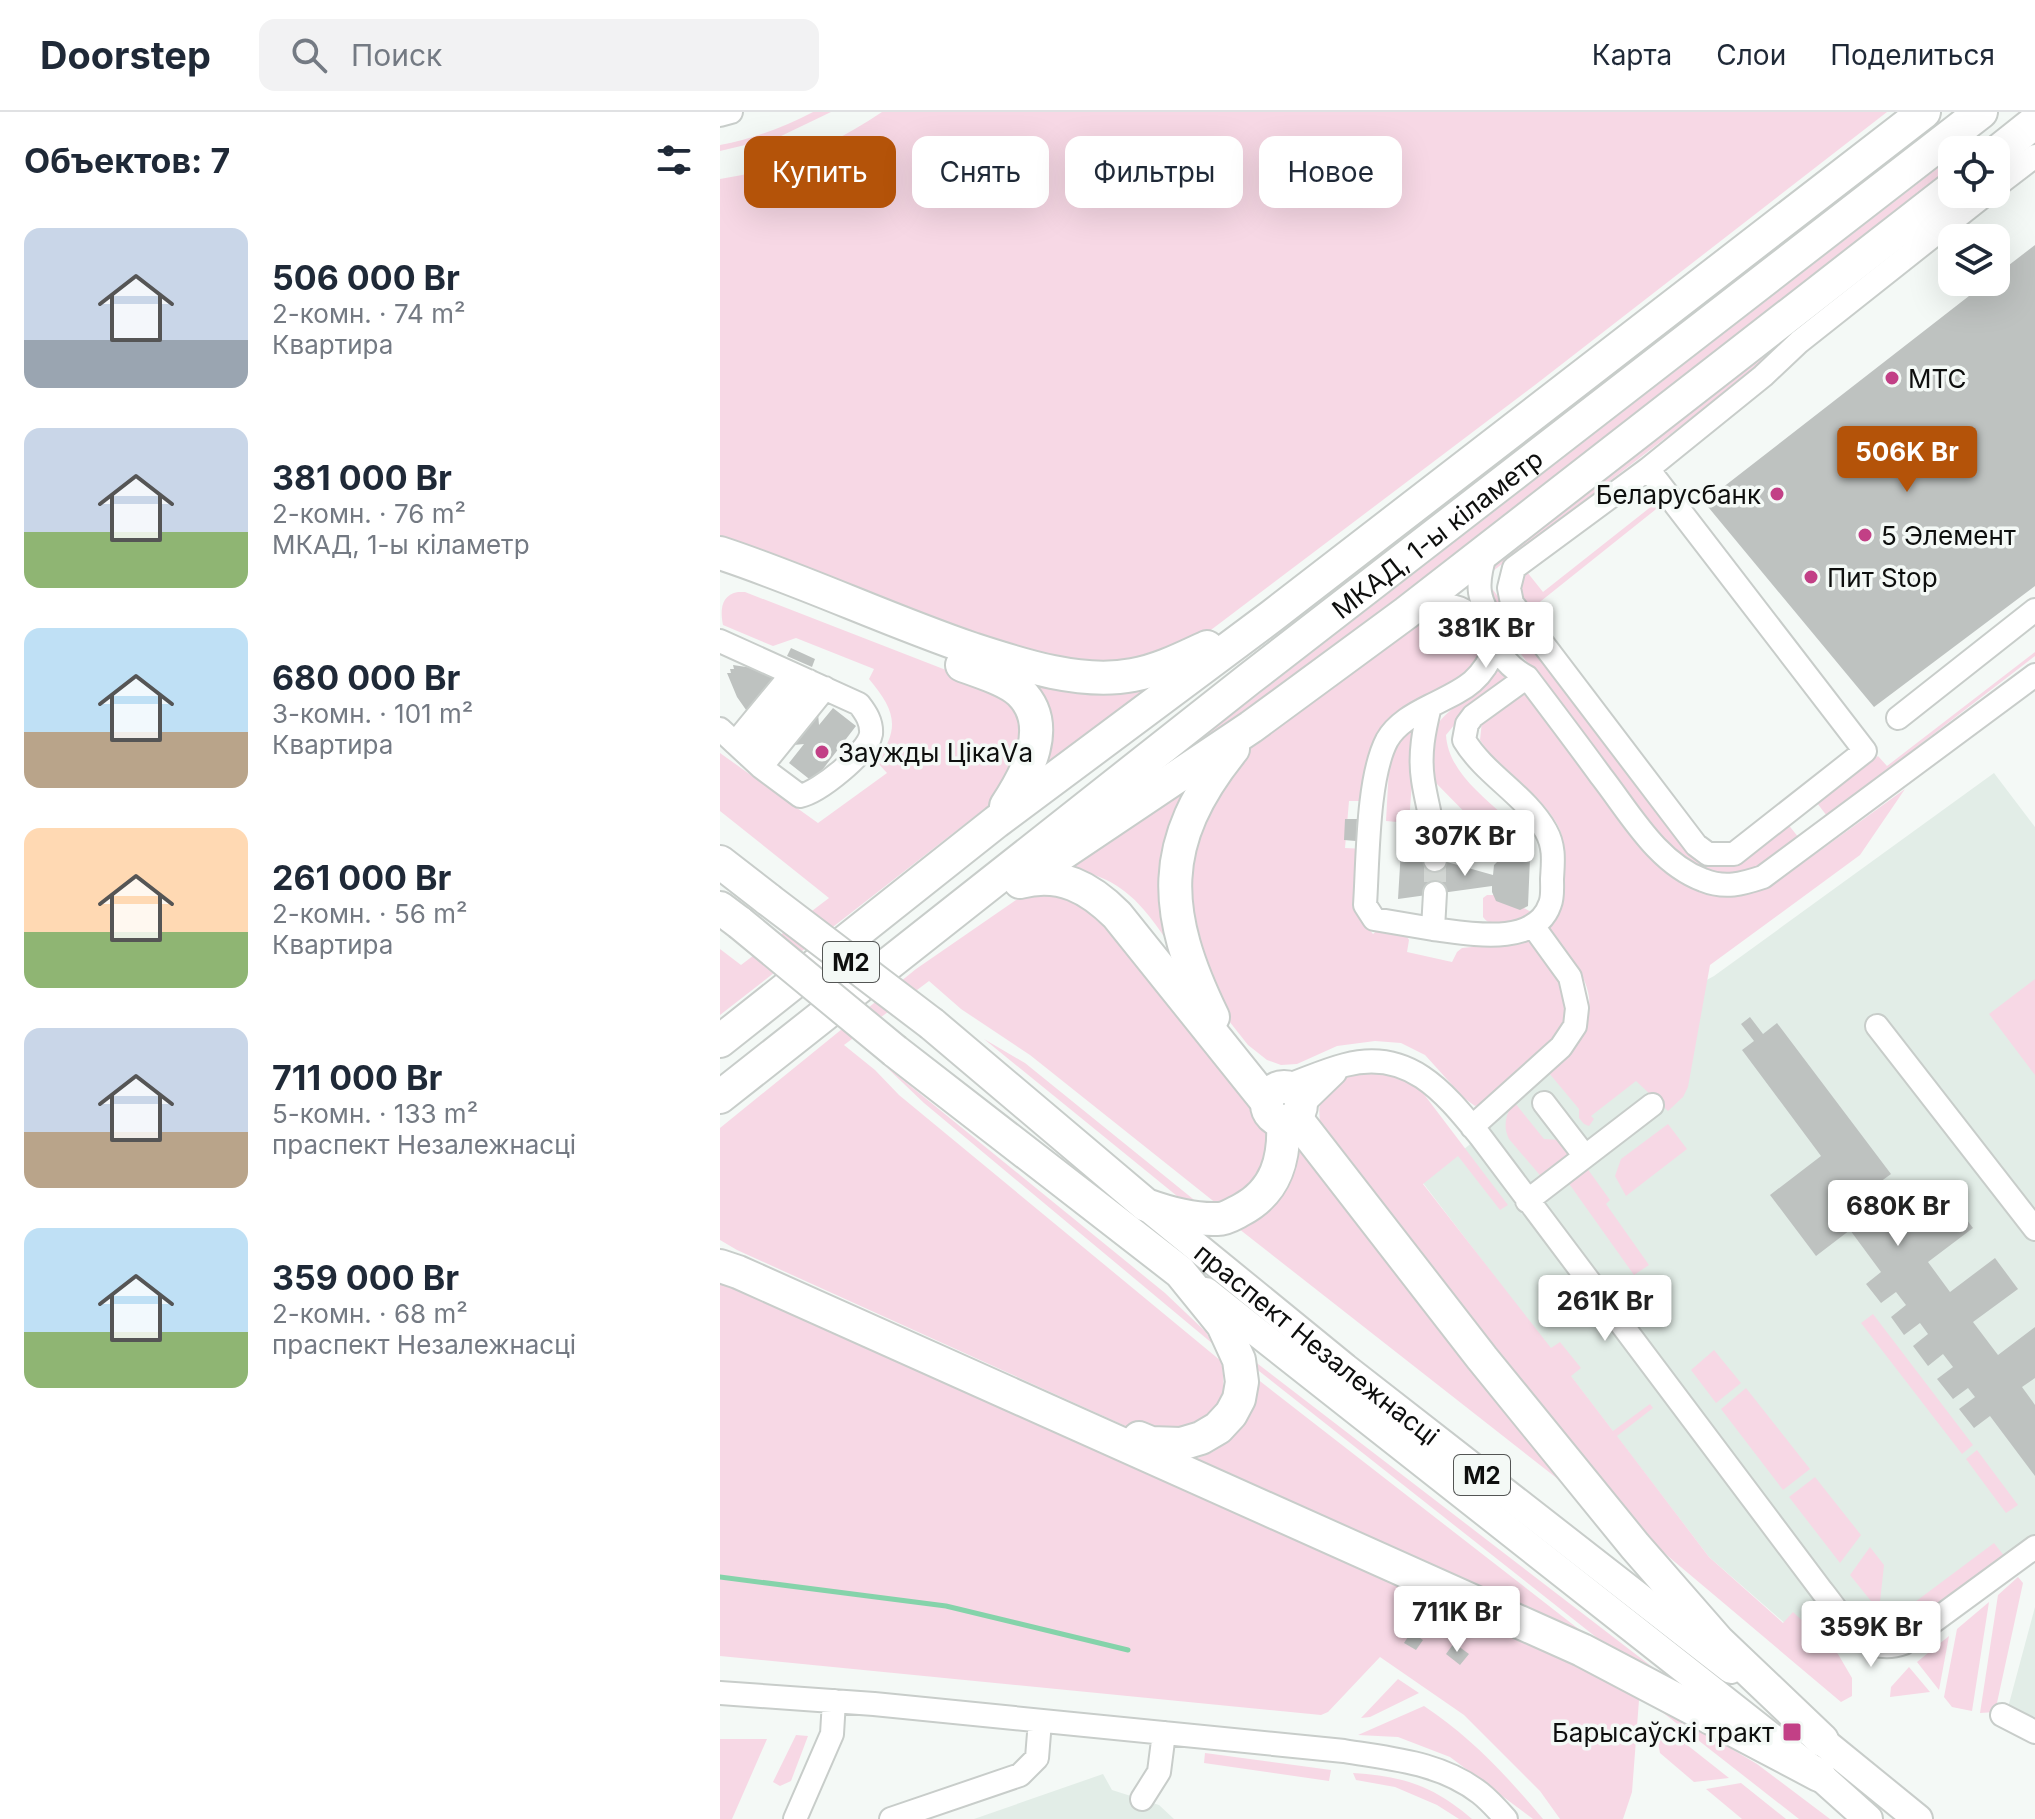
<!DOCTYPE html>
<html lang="ru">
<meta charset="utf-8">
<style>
:root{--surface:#fff;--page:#f2f2f3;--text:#1f2937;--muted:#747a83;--line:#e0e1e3;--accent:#b45309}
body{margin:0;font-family:Inter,sans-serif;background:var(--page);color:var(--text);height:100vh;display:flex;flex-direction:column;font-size:30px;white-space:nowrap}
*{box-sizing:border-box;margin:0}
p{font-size:26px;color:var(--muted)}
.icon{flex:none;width:44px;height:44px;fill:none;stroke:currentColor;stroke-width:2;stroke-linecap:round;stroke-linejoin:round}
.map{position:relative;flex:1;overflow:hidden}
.details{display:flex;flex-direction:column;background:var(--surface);width:720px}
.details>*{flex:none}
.top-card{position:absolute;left:24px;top:24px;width:760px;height:72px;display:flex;gap:16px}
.controls{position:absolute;left:1218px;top:24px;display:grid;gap:16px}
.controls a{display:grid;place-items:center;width:72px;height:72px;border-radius:16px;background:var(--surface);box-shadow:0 8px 32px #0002;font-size:40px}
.price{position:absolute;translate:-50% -68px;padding:0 18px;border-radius:8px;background:#fff;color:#222;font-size:26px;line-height:52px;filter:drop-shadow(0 2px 4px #0008)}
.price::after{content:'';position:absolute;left:50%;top:48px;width:24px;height:18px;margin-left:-12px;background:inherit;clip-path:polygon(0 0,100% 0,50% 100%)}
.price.on{background:var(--accent);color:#fff}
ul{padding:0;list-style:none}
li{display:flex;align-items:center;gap:24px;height:200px;padding:0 24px}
li span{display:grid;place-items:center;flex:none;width:224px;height:160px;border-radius:16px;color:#555}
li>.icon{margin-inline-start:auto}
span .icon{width:96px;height:96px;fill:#fffc;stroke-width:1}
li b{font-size:34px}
h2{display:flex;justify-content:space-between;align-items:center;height:96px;padding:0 24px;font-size:34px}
.chip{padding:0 28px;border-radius:16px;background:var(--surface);box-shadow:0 8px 32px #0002;font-size:28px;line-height:72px}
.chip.on{background:var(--accent);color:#fff}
header{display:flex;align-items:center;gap:48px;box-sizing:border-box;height:112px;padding:0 40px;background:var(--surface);border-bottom:2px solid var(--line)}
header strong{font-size:38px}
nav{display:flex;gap:44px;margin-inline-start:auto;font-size:28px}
.search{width:560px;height:72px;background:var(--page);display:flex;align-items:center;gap:20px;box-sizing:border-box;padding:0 28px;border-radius:16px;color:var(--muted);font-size:30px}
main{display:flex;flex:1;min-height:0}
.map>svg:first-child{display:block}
</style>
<header>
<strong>Doorstep</strong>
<div class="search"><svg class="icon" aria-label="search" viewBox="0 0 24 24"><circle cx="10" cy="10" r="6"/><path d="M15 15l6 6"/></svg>Поиск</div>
<nav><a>Карта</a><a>Слои</a><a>Поделиться</a></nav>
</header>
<main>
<section class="details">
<h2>Объектов: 7<svg class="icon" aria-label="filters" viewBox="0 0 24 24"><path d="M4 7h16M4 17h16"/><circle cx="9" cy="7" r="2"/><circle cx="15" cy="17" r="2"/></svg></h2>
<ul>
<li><span style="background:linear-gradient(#c9d6e8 70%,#9aa5b1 0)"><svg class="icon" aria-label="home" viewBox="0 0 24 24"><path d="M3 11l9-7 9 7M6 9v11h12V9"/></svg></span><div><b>506 000 Br</b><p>2-комн. · 74 m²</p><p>Квартира</p></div></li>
<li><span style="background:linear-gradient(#c9d6e8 65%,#8fb573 0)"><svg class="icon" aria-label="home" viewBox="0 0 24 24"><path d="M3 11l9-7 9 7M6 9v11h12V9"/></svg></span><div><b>381 000 Br</b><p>2-комн. · 76 m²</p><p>МКАД, 1-ы кіламетр</p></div></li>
<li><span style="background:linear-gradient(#bfe0f5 65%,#b9a48a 0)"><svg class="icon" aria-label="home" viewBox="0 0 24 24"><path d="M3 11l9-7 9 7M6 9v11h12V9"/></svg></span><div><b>680 000 Br</b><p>3-комн. · 101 m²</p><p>Квартира</p></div></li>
<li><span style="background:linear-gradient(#ffd9b3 65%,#8fb573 0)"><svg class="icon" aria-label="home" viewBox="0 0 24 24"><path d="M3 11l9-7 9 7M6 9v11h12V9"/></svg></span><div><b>261 000 Br</b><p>2-комн. · 56 m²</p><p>Квартира</p></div></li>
<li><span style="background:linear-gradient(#c9d6e8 65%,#b9a48a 0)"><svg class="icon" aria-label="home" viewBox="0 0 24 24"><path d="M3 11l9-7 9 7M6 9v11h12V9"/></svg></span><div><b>711 000 Br</b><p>5-комн. · 133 m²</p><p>праспект Незалежнасці</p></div></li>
<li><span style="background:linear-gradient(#bfe0f5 65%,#8fb573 0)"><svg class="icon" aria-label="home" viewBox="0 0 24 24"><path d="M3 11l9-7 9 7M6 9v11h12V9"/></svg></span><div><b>359 000 Br</b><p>2-комн. · 68 m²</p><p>праспект Незалежнасці</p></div></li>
</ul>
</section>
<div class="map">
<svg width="1315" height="1707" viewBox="0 0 1315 1707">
<rect width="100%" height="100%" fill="#f4f9f6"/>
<!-- built -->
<path fill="#e2ede7" d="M 1274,661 L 1315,715 L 1315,1435 L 1200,1519 L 1100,1542 L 989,1445 L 703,1071 L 760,1024 L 840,948 L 994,864 Z
M 1315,1495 L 1315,1630 L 1283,1614 Z
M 383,1662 L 392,1678 L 439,1693 L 454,1707 L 254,1707 Z"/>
<!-- green -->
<path fill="#f7d8e5" d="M 93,0 L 111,0 L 59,25 L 0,39 L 0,33 C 33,27 64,15 93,0 Z
M 162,0 L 1167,0 L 815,273 L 479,527 L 415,551 L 337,552 L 0,433 L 0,67 C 58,59 114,32 162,0 Z
M 1232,45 L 1232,68 L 504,626 L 420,674 Z
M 1255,82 L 1262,82 L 764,466 L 975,744 L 998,753 L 1014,750 L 1067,711 L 1079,726 C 1028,763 990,793 942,732 L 772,503 C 764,488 757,475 764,459 Z
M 942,386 L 945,390 L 806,501 L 789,465 L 803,455 L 823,480 Z
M 18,480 L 25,480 L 280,579 L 307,615 L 290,671 L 268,694 L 0,903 L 0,837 L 21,853 L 109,786 L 0,699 L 0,641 L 98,711 L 167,661 L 156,649 C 182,616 174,597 149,567 L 154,557 L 76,526 L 53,534 L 3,513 C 0,498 1,483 18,480 Z
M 733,497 L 769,531 L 758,560 L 681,598 L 647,689 L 629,689 L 625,736 L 645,737 L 648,802 L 642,808 L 653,822 L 660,816 L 686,823 L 689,828 L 687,840 L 732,850 L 737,840 L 742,836 L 789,831 L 809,825 L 842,866 L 848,905 C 831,932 785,985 755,994 L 744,986 L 705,943 L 681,931 L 655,929 L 617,934 L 577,952 L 561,953 L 547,948 L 528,933 L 509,909 L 485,866 L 473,831 L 468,741 L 519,637 L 706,503 Z
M 1315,540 L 1315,544 L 1107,704 L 1097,691 L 1158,644 L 1167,654 Z
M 785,553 L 791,561 L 787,568 L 749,595 L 726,623 C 728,657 759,681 783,703 L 766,722 L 712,667 C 711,655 708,640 710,629 C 715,605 740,592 757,578 C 767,570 773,559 785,553 Z
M 309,571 C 353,585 394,585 438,573 L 320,661 Z
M 805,583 L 817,587 L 934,743 L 999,783 L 1028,781 L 1065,764 L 1185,677 L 1140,743 L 990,853 L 968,975 L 963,985 L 948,999 L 916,969 L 871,1004 L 874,1007 L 869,1014 L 864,1012 L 859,1006 L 859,997 L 829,961 L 795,991 L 824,1027 L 842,1028 L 853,1040 L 824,1068 L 789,1027 C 768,987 849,945 864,915 C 868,907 870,893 869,885 C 866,858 839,832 823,812 C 840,795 843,785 844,762 C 844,747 845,732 840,718 C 829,691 789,661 768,640 L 760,628 L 762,609 L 799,584 Z
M 693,612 L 696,615 L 689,711 L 666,709 L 670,638 Z
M 479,663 L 456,842 C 423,792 401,761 338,756 Z
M 330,780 L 367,787 L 549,1006 L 554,1046 L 519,1087 L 497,1092 L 310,943 L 241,897 L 209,869 L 124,933 L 155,958 L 179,983 L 501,1249 C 508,1286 500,1293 477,1319 L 421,1321 L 17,1138 L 0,1128 L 0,1016 L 196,857 L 296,788 L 310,782 Z
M 767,783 L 781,783 L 811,800 C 800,813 773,819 763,805 L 763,786 Z
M 1315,867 L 1315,963 L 1269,902 Z
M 264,927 L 305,951 L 478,1091 L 457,1084 Z
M 161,950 L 445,1181 L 486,1220 L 493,1232 L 204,991 Z
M 634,961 L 669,961 L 700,977 L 788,1093 L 780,1098 L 738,1044 L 703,1072 L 831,1236 L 840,1230 L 861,1256 L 851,1264 L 893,1319 L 930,1292 L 933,1296 L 897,1324 L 989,1445 L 1063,1511 L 1073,1500 L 1118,1542 L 1132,1566 L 1132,1584 L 1121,1590 L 949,1445 L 921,1421 L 851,1337 L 601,1015 C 595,984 605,971 634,961 Z
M 948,1012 L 967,1037 L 906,1084 L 895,1064 L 901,1047 Z
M 577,1028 L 885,1404 L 514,1113 Z
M 864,1052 L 890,1088 L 886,1092 L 929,1153 L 914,1163 L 845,1066 Z
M 0,1161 L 920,1575 L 912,1680 L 903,1707 L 840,1707 L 820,1679 L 744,1603 L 660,1545 L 608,1600 L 601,1603 L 0,1544 Z
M 1153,1202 L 1253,1333 L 1242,1342 L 1141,1211 Z
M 994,1238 L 1021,1271 L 996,1291 L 971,1258 Z
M 521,1239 L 987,1597 L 924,1563 L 525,1248 Z
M 527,1259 L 919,1564 L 464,1349 C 522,1338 518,1309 527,1259 Z
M 1026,1276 L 1090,1357 L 1063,1378 L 1001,1297 Z
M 1257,1338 L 1298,1393 L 1286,1401 L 1246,1347 Z
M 1095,1365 L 1141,1423 L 1120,1451 L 1069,1385 Z
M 1274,1431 L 1285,1445 L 1190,1520 L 1195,1490 Z
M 1150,1435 L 1164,1453 L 1159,1499 L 1130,1463 Z
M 1298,1465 L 1303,1471 L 1275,1600 L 1260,1601 L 1278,1483 Z
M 1269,1490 L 1252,1599 L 1232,1595 L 1224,1585 L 1237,1517 Z
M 1229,1524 L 1219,1578 L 1197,1550 Z
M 1189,1555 L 1210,1580 L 1170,1585 L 1171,1575 Z
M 678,1567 L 699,1581 L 650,1605 L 641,1606 Z
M 936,1592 L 1037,1652 L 1110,1707 L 1079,1707 L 937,1596 Z
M 704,1594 C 751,1625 787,1664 823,1707 L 813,1707 L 730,1645 L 678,1625 L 638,1623 Z
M 933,1606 L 1009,1666 L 974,1670 L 940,1641 Z
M 76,1623 L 88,1624 L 71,1669 L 60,1674 L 53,1670 Z
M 0,1627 L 47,1627 L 12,1707 L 0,1707 Z
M 485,1641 L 611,1658 L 609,1669 L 484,1651 Z
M 633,1661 C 683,1664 714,1674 752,1707 L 739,1707 L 717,1693 L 675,1675 L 636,1668 Z
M 1021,1671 L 1066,1707 L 1022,1707 L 986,1677 Z"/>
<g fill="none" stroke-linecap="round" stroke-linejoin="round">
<!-- stream -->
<path stroke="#85d3aa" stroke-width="5" d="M 0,1465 L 226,1494 L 408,1538"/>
</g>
<!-- building -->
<path fill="#bec2c0" d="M 1315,133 L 1315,474 L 1154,595 L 984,390 L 1267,170 L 1276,170 L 1276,163 Z
M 71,536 L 95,547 L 92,555 L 67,544 Z
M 13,553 L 39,557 L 62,566 L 98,601 L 99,613 L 113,596 L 136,614 L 93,670 L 69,651 L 84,632 L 74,633 L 71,637 L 31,605 L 17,585 L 7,561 L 11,561 L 10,557 L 14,557 Z
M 625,707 L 637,707 L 636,729 L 624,728 Z
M 681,737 L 773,763 L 774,753 L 780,747 L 803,740 L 810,746 L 808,794 L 800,798 L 776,789 L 772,780 L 772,774 L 678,787 Z
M 1030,905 L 1043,922 L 1057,911 L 1171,1062 L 1156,1073 L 1162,1080 L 1158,1083 L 1185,1120 L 1230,1086 L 1253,1116 L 1208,1150 L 1230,1180 L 1275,1146 L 1298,1177 L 1253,1210 L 1278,1243 L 1315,1215 L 1315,1266 L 1302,1275 L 1315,1293 L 1315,1364 L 1270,1304 L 1254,1316 L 1239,1297 L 1255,1285 L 1248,1276 L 1233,1287 L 1217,1267 L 1233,1255 L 1223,1242 L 1208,1254 L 1193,1234 L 1208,1222 L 1200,1211 L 1184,1223 L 1171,1205 L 1186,1193 L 1176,1180 L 1161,1191 L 1146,1172 L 1161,1160 L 1130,1118 L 1096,1144 L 1050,1083 L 1101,1044 L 1022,938 L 1034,929 L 1021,912 Z
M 691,1520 L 703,1528 L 696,1538 L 684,1531 Z
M 734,1531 L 749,1542 L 740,1553 L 726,1542 Z"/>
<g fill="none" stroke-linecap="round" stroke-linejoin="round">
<!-- minor-tunnel -->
<path stroke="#d2d6d3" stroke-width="22" stroke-dasharray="22 11" stroke-linecap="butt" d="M 715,748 L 715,781"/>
<defs>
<path id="minor" d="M 0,3 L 11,0
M 1276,74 L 1315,44
M 928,357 L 1145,639 L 1014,742 L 988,742 L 976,733 L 792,491 L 789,476 L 794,456 L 928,357 L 1043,264 L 1079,230 L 1266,82
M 766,440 C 755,474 757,488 778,517
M 694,498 C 770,475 759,541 807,565 C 832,598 857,631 881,664 C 910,701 937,751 983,768 C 1005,777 1022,772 1043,765 L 1315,563
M 0,529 L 139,592 C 146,601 152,610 151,622 C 148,641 99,680 80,684 L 41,655 L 0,617
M 710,594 C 694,602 676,612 667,628 C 647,666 648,749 645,793 L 654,807 L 713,817
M 1178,606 L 1315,498
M 15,631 L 72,562
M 29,644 L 89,569
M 41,655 L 105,576
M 715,748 C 716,720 707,695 703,668 C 699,642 704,618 710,594 C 744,577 761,571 776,534
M 715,781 L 713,817 C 747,821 815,836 830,792 C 833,785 832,775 832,767 C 833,750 835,735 826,719 C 806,683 765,663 744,628 L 747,612 L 753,604 L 807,565
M 1157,914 L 1315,1117
M 566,974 C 586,967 605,958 625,953 C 689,936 724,980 760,1024 L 1102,1479 C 1125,1507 1143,1546 1184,1531 L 1315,1435
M 824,991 L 864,1043
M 582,993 L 615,961
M 752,1015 L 841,935 L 855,914 L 857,896 L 850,865 L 813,814
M 807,1089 L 932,993
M 0,1581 L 154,1592 L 624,1639 C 671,1647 720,1650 760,1681 C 769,1688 778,1698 786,1707
M 1282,1603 L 1315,1620
M 422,1687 L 439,1660 L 444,1621
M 75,1707 L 112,1622 L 114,1589
M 171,1707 L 300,1663 L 317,1646 L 320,1609"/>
<g id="major">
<path id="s1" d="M 429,1096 L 625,1256 L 1011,1557"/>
<path d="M 486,1180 L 1099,1663 L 1148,1707"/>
<path d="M 1085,1615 L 1198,1707"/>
</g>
<g id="highway">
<path d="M 1276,41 L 1315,10"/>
<path d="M 0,441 C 85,469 167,508 252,537 C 301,553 361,573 413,563 C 440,558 463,546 487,535"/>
<path d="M 242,553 C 260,560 286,567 300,580 C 334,613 307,662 286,694"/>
<path d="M 0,750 L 49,788"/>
<path d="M 312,762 L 531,615 L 686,501 L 1232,76"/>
<path d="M 300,770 C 340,759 370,776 397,803 L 547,990"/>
<path d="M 0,796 L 20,811"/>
<path d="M 493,905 C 442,800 437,731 513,637"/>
<path d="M 212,912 L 426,1093 C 448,1101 474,1108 498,1107 C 506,1107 515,1101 521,1098 C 557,1079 565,1046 563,1009"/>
<path d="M 0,929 L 276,710 L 552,504 L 1204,0"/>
<path d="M 175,939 L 460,1160 L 503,1213 L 519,1248 L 522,1270 L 519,1287 L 511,1302 L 498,1316 L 481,1326 L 461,1332 L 431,1331 L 419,1326"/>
<circle cx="564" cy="992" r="17"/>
<path id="s2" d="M 0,985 L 529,567 L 1261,0"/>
<path d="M 575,1005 L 762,1246 L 915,1434 L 998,1529 L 1102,1628"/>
<path d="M 0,1154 L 18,1160 L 862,1538 L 1099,1663"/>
</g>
</defs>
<!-- minor casing -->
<use href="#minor" stroke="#c8cdca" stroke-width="26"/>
<!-- major casing -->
<use href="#major" stroke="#c8cdca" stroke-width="32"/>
<!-- highway casing -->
<use href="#highway" stroke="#c8cdca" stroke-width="36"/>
<!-- minor -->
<use href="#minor" stroke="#fff" stroke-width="22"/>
<!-- major -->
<use href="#major" stroke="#fff" stroke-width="28"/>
<!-- highway -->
<use href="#highway" stroke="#fff" stroke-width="32"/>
<defs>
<path id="highway-bridge" d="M 49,788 L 212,912
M 20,811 L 175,939"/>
</defs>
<!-- highway-bridge casing -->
<use href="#highway-bridge" stroke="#c8cdca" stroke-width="36" stroke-linecap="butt"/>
<!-- highway-bridge -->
<use href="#highway-bridge" stroke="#fff" stroke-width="32"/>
</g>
<!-- markers -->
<g fill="#c24086" stroke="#f4f9f6" stroke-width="3">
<circle cx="1172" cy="266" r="8"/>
<circle cx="1057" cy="382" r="8"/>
<circle cx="1145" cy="423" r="8"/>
<circle cx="1091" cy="465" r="8"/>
<circle cx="102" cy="640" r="8"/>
<rect x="1062" y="1610" width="20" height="20" rx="4"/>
</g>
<g text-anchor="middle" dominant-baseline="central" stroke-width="7" stroke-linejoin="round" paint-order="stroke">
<!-- shield labels -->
<g fill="#f4f9f6" stroke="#535554" stroke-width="2">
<rect x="103" y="830" width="56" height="40" rx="6"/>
<rect x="734" y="1343" width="56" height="40" rx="6"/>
</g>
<g font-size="24" font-weight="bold" fill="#0e0f0e">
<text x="131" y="850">М2</text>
<text x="762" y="1363">М2</text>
</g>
<!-- poi labels -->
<g font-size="26" fill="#0e0f0e" stroke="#f4f9f6" text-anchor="start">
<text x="1188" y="266">МТС</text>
<text x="1041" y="382" text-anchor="end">Беларусбанк</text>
<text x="1161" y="423">5 Элемент</text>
<text x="1107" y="465">Пит Stop</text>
<text x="118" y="640">Заужды ЦікаVа</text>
<text x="1054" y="1620" text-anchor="end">Барысаўскі тракт</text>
</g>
<!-- street labels -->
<g font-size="26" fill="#0e0f0e" stroke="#f4f9f6">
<text stroke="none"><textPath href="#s2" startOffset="912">МКАД, 1-ы кіламетр</textPath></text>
<text stroke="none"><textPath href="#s1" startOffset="216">праспект Незалежнасці</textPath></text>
</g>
</g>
</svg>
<div class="controls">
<a><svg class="icon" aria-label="locate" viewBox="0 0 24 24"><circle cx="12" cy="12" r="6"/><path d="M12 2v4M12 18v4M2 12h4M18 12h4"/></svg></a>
<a><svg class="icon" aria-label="layers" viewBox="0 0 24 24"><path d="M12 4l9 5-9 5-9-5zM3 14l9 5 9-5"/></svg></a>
</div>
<b class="price on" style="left:1187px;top:382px">506K Br</b>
<b class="price" style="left:766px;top:558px">381K Br</b>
<b class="price" style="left:745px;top:766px">307K Br</b>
<b class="price" style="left:1178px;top:1136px">680K Br</b>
<b class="price" style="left:885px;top:1231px">261K Br</b>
<b class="price" style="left:737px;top:1542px">711K Br</b>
<b class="price" style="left:1151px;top:1557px">359K Br</b>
<div class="top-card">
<a class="chip on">Купить</a>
<a class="chip">Снять</a>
<a class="chip">Фильтры</a>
<a class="chip">Новое</a>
</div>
</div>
</main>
